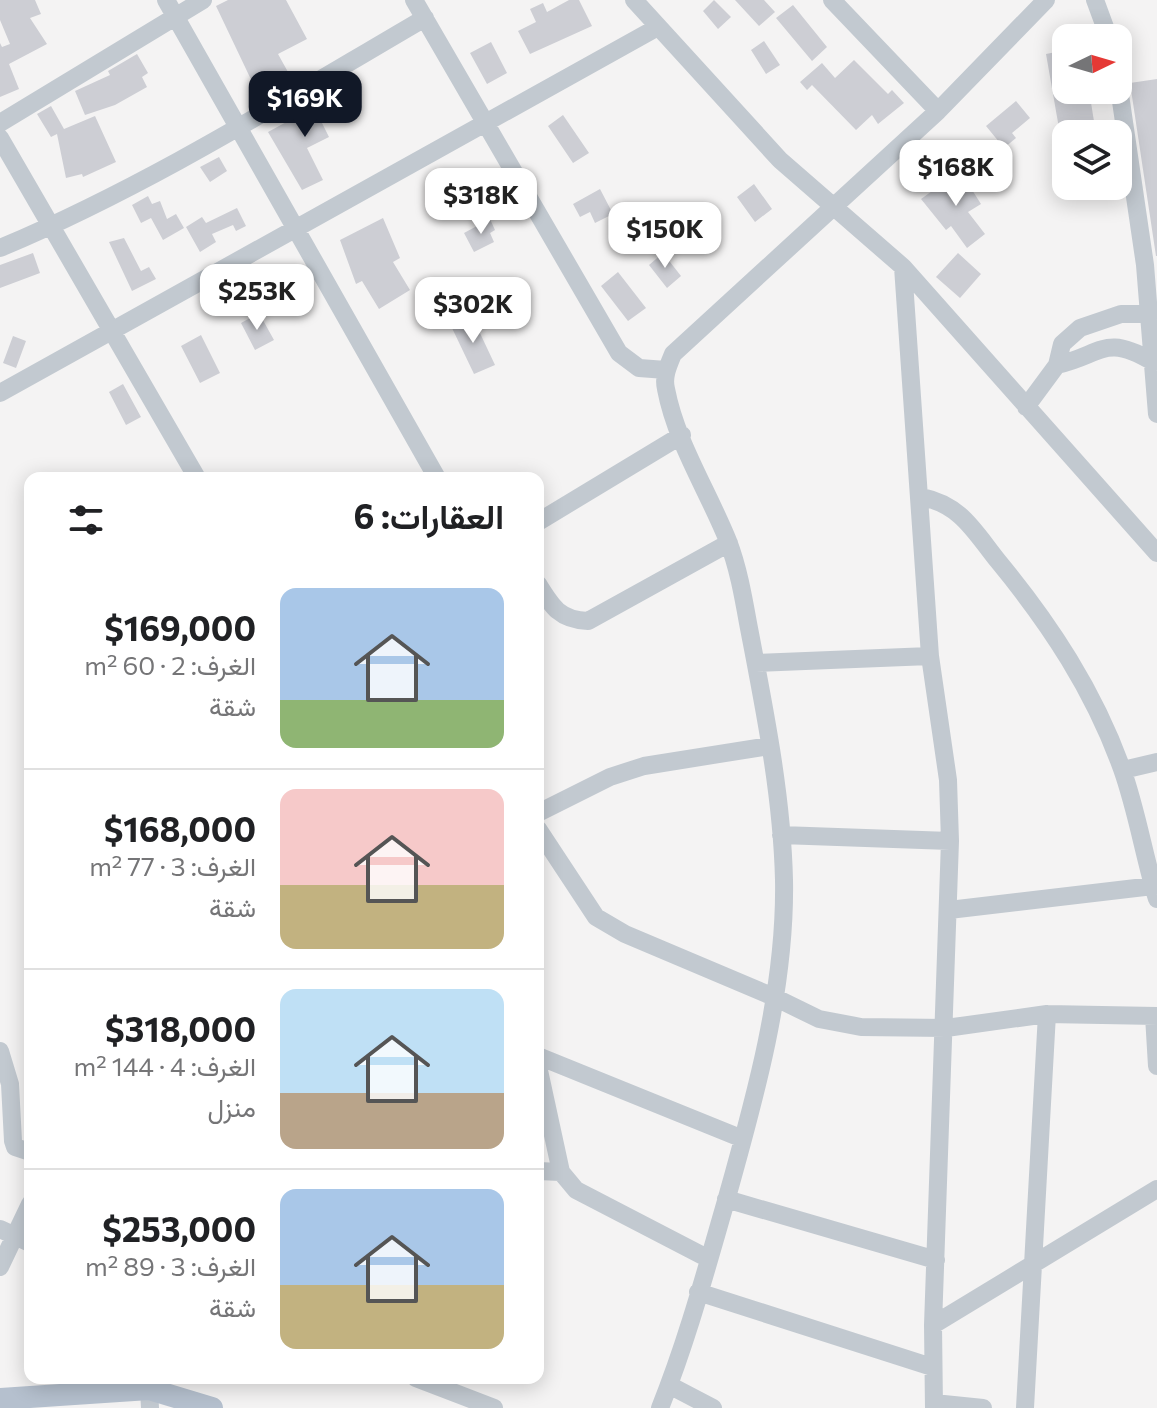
<!DOCTYPE html>
<html lang="ar">
<meta charset="utf-8">
<style>
:root{--surface:#fff;--page:#f2f2f2;--text:#202124;--muted:#757577;--line:#e0e0e0;--accent:#111827}
body{margin:0;font-family:Commissioner,Vazirmatn,sans-serif;background:var(--page);color:var(--text);direction:rtl;height:100vh;display:flex;flex-direction:column;font-size:30px;white-space:nowrap}
*{box-sizing:border-box;margin:0}
p{font-size:26px;color:var(--muted)}
.icon{flex:none;width:44px;height:44px;fill:none;stroke:currentColor;stroke-width:2;stroke-linecap:round;stroke-linejoin:round}
.map{position:relative;flex:1;overflow:hidden;direction:ltr}
.details{position:absolute;left:24px;top:472px;width:520px;height:912px;display:flex;flex-direction:column;background:var(--surface);border-radius:16px;box-shadow:0 4px 20px #0003;direction:rtl}
.details>*{flex:none}
.needle{width:52px;rotate:85deg}
.controls{position:absolute;left:1052px;top:24px;display:grid;gap:16px}
.controls a{display:grid;place-items:center;width:80px;height:80px;border-radius:16px;background:var(--surface);box-shadow:0 4px 20px #0003;font-size:40px}
.price{position:absolute;translate:-50% -68px;padding:0 18px;border-radius:16px;background:#fff;color:#222;font-size:26px;line-height:52px;filter:drop-shadow(0 2px 4px #0008)}
.price::after{content:'';position:absolute;left:50%;top:48px;width:24px;height:18px;margin-left:-12px;background:inherit;clip-path:polygon(0 0,100% 0,50% 100%)}
.price.on{background:var(--accent);color:#fff}
ul{padding:0;list-style:none}
li{display:flex;align-items:center;gap:24px;height:200px;padding:0 40px}
li+li{border-top:2px solid var(--line)}
li span{display:grid;place-items:center;flex:none;width:224px;height:160px;border-radius:16px;color:#555}
li>.icon{margin-inline-start:auto}
span .icon{width:96px;height:96px;fill:#fffc;stroke-width:1}
li b{font-size:34px}
h2{display:flex;justify-content:space-between;align-items:center;height:96px;padding:0 40px;font-size:34px}
.map>svg:first-child{display:block}
</style>
<div class="map">
<svg width="1157" height="1408" viewBox="0 0 1157 1408">
<rect width="100%" height="100%" fill="#f4f3f3"/>
<!-- building -->
<path fill="#cdced4" d="M 0,0 L 35,0 L 41,14 L 30,18 L 47,44 L 9,64 L 19,89 L 0,97 L 0,43 L 2,47 L 10,44 L 0,20 Z
M 228,0 L 286,0 L 307,39 L 278,54 L 288,72 L 256,90 L 216,6 Z
M 569,0 L 579,0 L 592,26 L 530,54 L 518,31 L 536,22 L 530,9 L 543,3 L 547,12 Z
M 714,0 L 731,17 L 718,29 L 703,11 Z
M 735,0 L 764,0 L 775,12 L 759,26 Z
M 793,5 L 827,47 L 812,61 L 776,18 Z
M 764,41 L 780,65 L 766,74 L 751,50 Z
M 491,42 L 507,73 L 487,84 L 470,53 Z
M 1066,50 L 1066,90 L 1089,90 L 1096,134 L 1060,134 L 1046,54 Z
M 137,54 L 148,73 L 142,77 L 147,87 L 115,105 L 85,115 L 75,91 L 110,75 L 108,71 Z
M 854,60 L 888,94 L 892,90 L 904,103 L 878,124 L 872,115 L 856,130 L 812,85 L 807,90 L 800,82 L 822,63 L 835,78 Z
M 1157,79 L 1157,256 L 1156,256 L 1130,83 Z
M 345,98 L 350,112 L 322,123 L 329,137 L 307,148 L 323,180 L 302,190 L 268,132 L 290,120 L 296,108 L 304,103 L 314,109 Z
M 1016,101 L 1030,118 L 1012,133 L 1016,138 L 1004,148 L 986,126 Z
M 51,106 L 64,129 L 95,116 L 116,162 L 83,177 L 82,174 L 66,178 L 57,134 L 51,137 L 37,114 Z
M 563,115 L 589,153 L 573,163 L 548,126 Z
M 219,157 L 227,171 L 210,182 L 200,167 Z
M 960,171 L 981,204 L 968,212 L 985,234 L 967,248 L 951,226 L 946,230 L 921,199 Z
M 754,184 L 772,209 L 755,222 L 737,197 Z
M 600,189 L 613,214 L 595,223 L 590,212 L 580,217 L 573,204 Z
M 148,196 L 152,204 L 160,201 L 167,219 L 176,214 L 184,228 L 163,240 L 151,218 L 141,223 L 132,205 Z
M 237,208 L 246,226 L 236,231 L 233,225 L 212,234 L 216,242 L 200,252 L 186,227 L 202,217 L 206,223 Z
M 383,218 L 400,258 L 393,262 L 410,290 L 379,309 L 362,281 L 356,284 L 340,240 Z
M 490,219 L 495,230 L 490,233 L 494,242 L 474,252 L 464,233 Z
M 124,238 L 141,271 L 149,267 L 156,279 L 132,291 L 109,242 Z
M 33,253 L 40,273 L 0,288 L 0,265 Z
M 663,253 L 681,276 L 667,288 L 649,265 Z
M 958,253 L 981,274 L 960,298 L 936,277 Z
M 618,272 L 646,308 L 628,321 L 601,286 Z
M 259,313 L 274,340 L 255,350 L 241,323 Z
M 471,314 L 495,365 L 474,374 L 452,328 L 460,325 L 458,320 Z
M 201,335 L 220,373 L 200,383 L 181,346 Z
M 13,336 L 26,341 L 16,368 L 3,363 Z
M 123,384 L 141,417 L 126,425 L 109,392 Z"/>
<g fill="none" stroke-linecap="round" stroke-linejoin="round">
<!-- minor -->
<path stroke="#c2c9d0" stroke-width="18" d="M 166,0 L 437,478
M 414,0 L 619,353 L 639,368 L 666,370
M 634,0 L 780,160 L 903,267 L 1157,553
M 832,0 L 938,111
M 1095,0 L 1109,38
M 1118,81 L 1145,265 L 1157,414
M 0,123 L 203,0
M 0,138 L 197,478
M 0,248 C 148,186 286,99 425,18
M 903,267 L 930,656 L 948,780 L 950,841 L 933,1325 L 934,1408
M 1057,365 C 1102,355 1104,333 1153,362
M 0,393 L 658,27
M 1026,407 L 1057,365 L 1062,344 L 1080,328 L 1121,314 L 1150,314
M 922,497 C 961,505 974,531 998,561 C 1050,624 1094,691 1122,769 C 1137,811 1144,856 1157,899
M 538,522 L 682,435
M 538,584 C 552,607 560,620 588,621 L 729,543
M 756,663 L 930,656
M 1123,770 L 1157,762
M 538,813 L 610,777 L 644,766 L 769,746
M 538,829 L 596,917 L 625,934 L 774,997 L 819,1019 L 861,1027 L 946,1028 L 1047,1014 L 1157,1016
M 781,835 L 950,841
M 949,910 L 1153,886
M 1154,1016 L 1157,1066
M 0,1051 L 10,1084 L 13,1141 L 15,1147 L 30,1152
M 538,1056 L 743,1139
M 538,1066 L 561,1172 L 576,1190 L 709,1259
M 538,1171 L 561,1172
M 726,1199 L 936,1260
M 0,1229 L 30,1243
M 0,1267 L 30,1204
M 698,1292 L 932,1367
M 933,1325 L 1157,1189
M 416,1378 L 494,1408
M 669,1385 L 713,1408
M 149,1389 L 150,1408
M 934,1403 L 983,1408
M 660,1408 C 687,1341 706,1270 726,1201 C 755,1098 786,988 784,880 C 782,794 764,707 748,623 C 743,595 738,567 728,541 C 708,491 676,442 666,389 C 663,377 668,366 673,354 L 938,111 L 1046,0
M 1025,1408 L 1047,1014"/>
<!-- major -->
<path stroke="#b5c0ce" stroke-width="22" d="M 0,1399 L 149,1389 L 212,1408"/>
</g>
</svg>
<div class="controls">
<a><svg class="needle" viewBox="-14 -14 28 28"><path d="M0-13l5 13h-10z" fill="#e53935"/><path d="M0 13l5-13h-10z" fill="#757577"/></svg></a>
<a><svg class="icon" aria-label="layers" viewBox="0 0 24 24"><path d="M12 4l9 5-9 5-9-5zM3 14l9 5 9-5"/></svg></a>
</div>
<b class="price on" style="left:305px;top:139px">$169K</b>
<b class="price" style="left:956px;top:208px">$168K</b>
<b class="price" style="left:481px;top:236px">$318K</b>
<b class="price" style="left:665px;top:270px">$150K</b>
<b class="price" style="left:257px;top:332px">$253K</b>
<b class="price" style="left:473px;top:345px">$302K</b>
<section class="details">
<h2>العقارات: 6<svg class="icon" aria-label="filters" viewBox="0 0 24 24"><path d="M4 7h16M4 17h16"/><circle cx="9" cy="7" r="2"/><circle cx="15" cy="17" r="2"/></svg></h2>
<ul>
<li><span style="background:linear-gradient(#a9c7e8 70%,#8fb573 0)"><svg class="icon" aria-label="home" viewBox="0 0 24 24"><path d="M3 11l9-7 9 7M6 9v11h12V9"/></svg></span><div><b>$169,000</b><p>الغرف: 2 · 60 m²</p><p>شقة</p></div></li>
<li><span style="background:linear-gradient(#f6c9c9 60%,#c2b280 0)"><svg class="icon" aria-label="home" viewBox="0 0 24 24"><path d="M3 11l9-7 9 7M6 9v11h12V9"/></svg></span><div><b>$168,000</b><p>الغرف: 3 · 77 m²</p><p>شقة</p></div></li>
<li><span style="background:linear-gradient(#bfe0f5 65%,#b9a48a 0)"><svg class="icon" aria-label="home" viewBox="0 0 24 24"><path d="M3 11l9-7 9 7M6 9v11h12V9"/></svg></span><div><b>$318,000</b><p>الغرف: 4 · 144 m²</p><p>منزل</p></div></li>
<li><span style="background:linear-gradient(#a9c7e8 60%,#c2b280 0)"><svg class="icon" aria-label="home" viewBox="0 0 24 24"><path d="M3 11l9-7 9 7M6 9v11h12V9"/></svg></span><div><b>$253,000</b><p>الغرف: 3 · 89 m²</p><p>شقة</p></div></li>
</ul>
</section>
</div>
